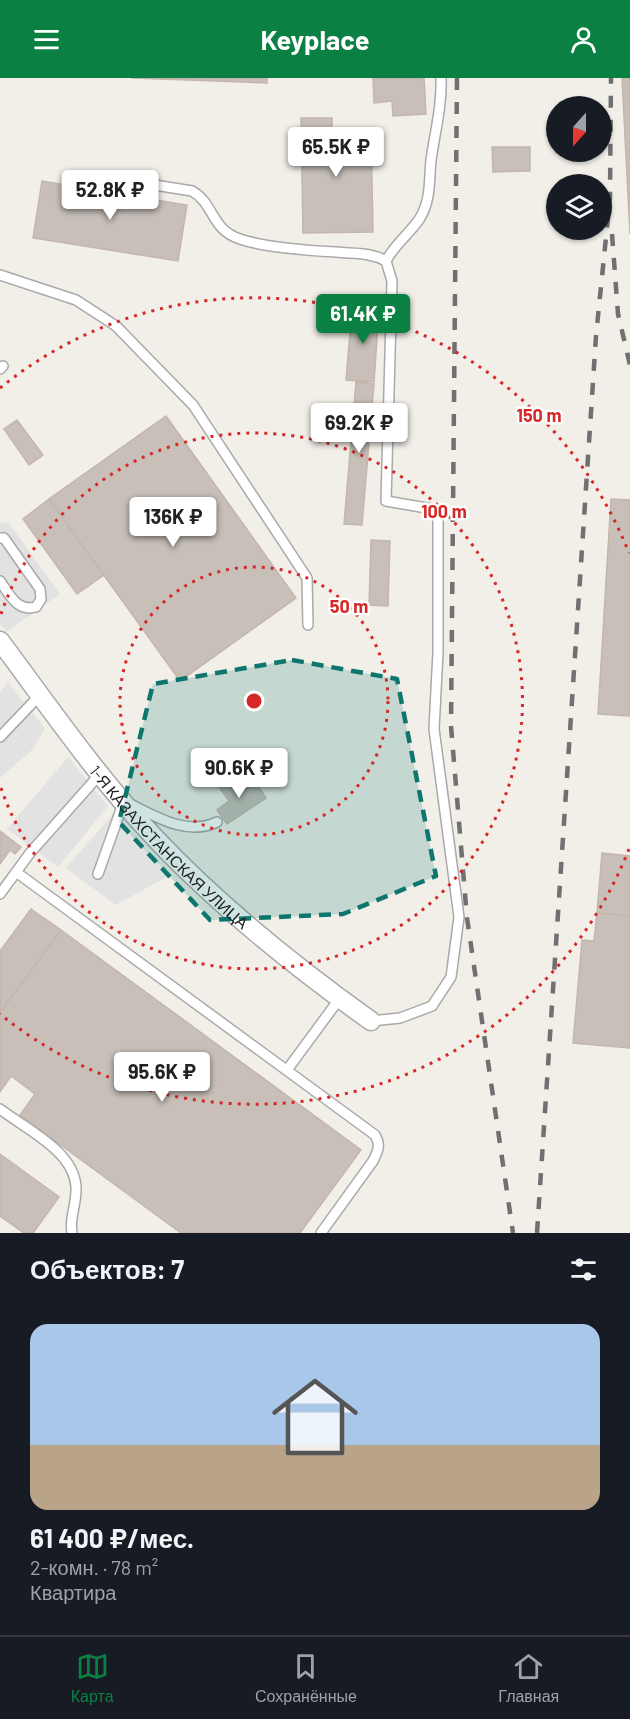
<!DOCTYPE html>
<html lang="ru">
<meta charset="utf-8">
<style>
:root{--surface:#171b24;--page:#20242c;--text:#f1f3f6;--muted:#9ea1a6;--line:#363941;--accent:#0b8043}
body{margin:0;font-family:Barlow,sans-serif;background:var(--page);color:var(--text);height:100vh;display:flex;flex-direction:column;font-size:22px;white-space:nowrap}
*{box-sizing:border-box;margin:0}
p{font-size:20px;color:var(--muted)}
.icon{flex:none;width:33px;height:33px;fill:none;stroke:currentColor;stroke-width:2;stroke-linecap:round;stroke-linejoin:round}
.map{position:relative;height:1155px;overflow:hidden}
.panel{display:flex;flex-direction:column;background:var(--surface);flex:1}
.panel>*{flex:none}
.needle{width:39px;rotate:201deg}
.controls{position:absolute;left:546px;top:18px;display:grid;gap:12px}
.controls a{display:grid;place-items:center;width:66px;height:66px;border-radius:50%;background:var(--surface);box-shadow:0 2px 4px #0004;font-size:30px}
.price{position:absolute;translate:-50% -51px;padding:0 14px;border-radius:6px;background:#fff;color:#222;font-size:20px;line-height:39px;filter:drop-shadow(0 2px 3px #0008)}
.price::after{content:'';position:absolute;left:50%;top:36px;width:18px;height:14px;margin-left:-9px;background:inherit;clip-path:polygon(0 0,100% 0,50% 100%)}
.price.on{background:var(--accent);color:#fff}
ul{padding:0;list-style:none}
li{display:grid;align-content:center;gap:12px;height:318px;padding:0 30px}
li+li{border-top:2px solid var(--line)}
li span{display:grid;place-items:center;height:186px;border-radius:18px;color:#555}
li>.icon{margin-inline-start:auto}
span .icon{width:108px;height:108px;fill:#fffc;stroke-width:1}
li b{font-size:26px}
h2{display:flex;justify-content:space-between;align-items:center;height:72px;padding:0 30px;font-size:26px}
header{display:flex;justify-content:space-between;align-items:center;height:78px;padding:0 30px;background:var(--accent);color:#fff;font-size:27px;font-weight:700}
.dock{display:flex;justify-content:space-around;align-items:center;height:84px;border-top:2px solid var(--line);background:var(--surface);font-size:16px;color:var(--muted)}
.dock a{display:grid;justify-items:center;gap:3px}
.dock .on{color:var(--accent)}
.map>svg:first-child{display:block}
</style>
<header><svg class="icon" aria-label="menu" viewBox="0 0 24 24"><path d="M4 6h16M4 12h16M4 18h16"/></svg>Keyplace<svg class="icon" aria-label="person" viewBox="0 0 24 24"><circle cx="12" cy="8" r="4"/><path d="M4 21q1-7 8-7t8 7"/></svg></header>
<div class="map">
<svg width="630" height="1155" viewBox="0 0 630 1155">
<rect width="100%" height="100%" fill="#f2efe9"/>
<!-- parking -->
<path fill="#e2e2e2" d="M 8,444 L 60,516 L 6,554 L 0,546 L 0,445 Z
M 8,605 L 45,650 L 33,671 L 0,700 L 0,614 Z
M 68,679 L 108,728 L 58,789 L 7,751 Z
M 114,735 L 168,798 L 116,827 L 66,790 Z"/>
<!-- building -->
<path fill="#c7bfb8" stroke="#c4b6ab" stroke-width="1.5" d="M 131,0 L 267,0 L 267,5 Z
M 373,0 L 424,0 L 426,36 L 393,38 L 392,23 L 374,25 Z
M 622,0 L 630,0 L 630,156 Z
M 301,40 L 332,40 L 332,51 L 371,50 L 373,154 L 303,155 Z
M 492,69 L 530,69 L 530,93 L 493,94 Z
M 42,103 L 187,127 L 178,183 L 33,160 Z
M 352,230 L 379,232 L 374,304 L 346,302 Z
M 356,304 L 374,306 L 362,447 L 344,446 Z
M 166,338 L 296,520 L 180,603 L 49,421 Z
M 17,342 L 43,377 L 29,387 L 4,351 Z
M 49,421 L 104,497 L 77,516 L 23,441 Z
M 611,421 L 630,422 L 630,638 L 598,636 Z
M 371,462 L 390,463 L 388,528 L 369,527 Z
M 235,698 L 245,712 L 256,705 L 266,720 L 227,746 L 217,732 L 229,723 L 219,709 Z
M 0,753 L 21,769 L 15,776 L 10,772 L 0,786 Z
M 602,775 L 630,778 L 630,838 L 597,835 Z
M 31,831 L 61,852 L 0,935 L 0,873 Z
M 597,835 L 630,838 L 630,970 L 573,965 L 582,862 L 594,863 Z
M 61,852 L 361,1072 L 300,1155 L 181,1155 L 20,1037 L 35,1016 L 11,998 L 0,1014 L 0,935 Z
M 0,1076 L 59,1119 L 33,1155 L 24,1155 L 0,1138 Z"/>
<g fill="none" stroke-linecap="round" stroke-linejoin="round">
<defs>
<path id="service" d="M 105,99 L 192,113 C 215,126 210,151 240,161 C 263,169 311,173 336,174 C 354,176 370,174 386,183 L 392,203 L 386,423 L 438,432 L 438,574 L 434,651 L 459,839 L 451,899 L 432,928 L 400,940 L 371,943
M 386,183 C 396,164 410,156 420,140 C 431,122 429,102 431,82 C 435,54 442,28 441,0
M 0,197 L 76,222 L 116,248 L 193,327 L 307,500 L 308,547
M 0,291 L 3,288
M 0,460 L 4,460 L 40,511 L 41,521 L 36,529 C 17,534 10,517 0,503
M 0,659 L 40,617
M 16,794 L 375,1057 C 381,1067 378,1073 373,1083 L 321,1155
M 98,796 L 124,723 C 153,737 186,759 217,744
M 0,816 L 30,775 L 101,695
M 287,992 L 340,920
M 0,1031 C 26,1051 74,1073 76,1109 C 77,1125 69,1140 72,1155"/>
<g id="minor">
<path id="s1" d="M 0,563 C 50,630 98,700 155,760 C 220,829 294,888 371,943"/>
</g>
</defs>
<!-- service casing -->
<use href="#service" stroke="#a9a9a9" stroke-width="12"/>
<!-- minor casing -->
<use href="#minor" stroke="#a9a9a9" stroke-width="21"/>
<!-- service -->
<use href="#service" stroke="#fff" stroke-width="9"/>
<!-- minor -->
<use href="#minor" stroke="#fff" stroke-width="18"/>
<!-- rail -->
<path stroke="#707070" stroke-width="4.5" stroke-dasharray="12 12" stroke-linecap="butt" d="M 457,0 L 451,648 L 467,840 L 513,1155
M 612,156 L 618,236 L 630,287
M 537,1155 L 596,258 L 610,120 L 611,0"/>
</g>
<!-- marked area -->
<path fill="#0f766e" fill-opacity="0.2" stroke="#0f766e" stroke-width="4.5" stroke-dasharray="12 8" stroke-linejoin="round" d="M 292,582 L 397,601 L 436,798 L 343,836 L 210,842 L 119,744 L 153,606 Z"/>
<!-- distance rings -->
<g fill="none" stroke="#d62828" stroke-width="3" stroke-dasharray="3 6">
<circle cx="254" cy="623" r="134"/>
<path d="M1 536A268 268 0 1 1 1 710"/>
<path d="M629 771A403 403 0 0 1 0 936M0 310A403 403 0 0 1 629 475"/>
</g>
<g text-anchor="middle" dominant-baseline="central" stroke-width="5" stroke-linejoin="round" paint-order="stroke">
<!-- street labels -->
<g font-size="16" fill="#222" stroke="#fff">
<text stroke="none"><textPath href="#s1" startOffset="267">1-Я КАЗАХСТАНСКАЯ УЛИЦА</textPath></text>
</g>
</g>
<circle cx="254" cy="623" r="9" fill="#d62828" stroke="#fff" stroke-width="3"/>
<g font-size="18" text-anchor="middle" font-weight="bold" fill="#d62828" stroke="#fff" stroke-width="5" stroke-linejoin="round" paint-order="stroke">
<text x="539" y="344">150 m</text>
<text x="444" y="440">100 m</text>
<text x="349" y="535">50 m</text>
</g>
</svg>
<div class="controls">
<a><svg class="needle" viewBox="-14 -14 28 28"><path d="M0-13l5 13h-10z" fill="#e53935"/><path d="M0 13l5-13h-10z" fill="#9ea1a6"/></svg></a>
<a><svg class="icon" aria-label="layers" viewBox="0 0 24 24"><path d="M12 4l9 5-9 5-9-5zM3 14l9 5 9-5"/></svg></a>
</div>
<b class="price" style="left:336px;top:100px">65.5K ₽</b>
<b class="price" style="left:110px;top:143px">52.8K ₽</b>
<b class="price on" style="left:363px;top:267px">61.4K ₽</b>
<b class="price" style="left:359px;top:376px">69.2K ₽</b>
<b class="price" style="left:173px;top:470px">136K ₽</b>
<b class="price" style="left:239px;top:721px">90.6K ₽</b>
<b class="price" style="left:162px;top:1025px">95.6K ₽</b>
</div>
<section class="panel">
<h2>Объектов: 7<svg class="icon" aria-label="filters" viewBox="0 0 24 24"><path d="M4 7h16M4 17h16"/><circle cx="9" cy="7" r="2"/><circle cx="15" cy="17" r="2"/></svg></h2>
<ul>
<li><span style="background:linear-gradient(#a9c7e8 65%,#b9a48a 0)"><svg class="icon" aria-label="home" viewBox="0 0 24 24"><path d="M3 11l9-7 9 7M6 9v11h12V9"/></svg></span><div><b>61 400 ₽/мес.</b><p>2-комн. · 78 m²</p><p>Квартира</p></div></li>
</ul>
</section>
<nav class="dock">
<a class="on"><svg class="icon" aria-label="map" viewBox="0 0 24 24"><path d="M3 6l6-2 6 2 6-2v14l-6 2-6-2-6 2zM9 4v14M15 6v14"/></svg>Карта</a>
<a><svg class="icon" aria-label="saved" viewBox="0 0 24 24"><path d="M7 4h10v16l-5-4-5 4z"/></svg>Сохранённые</a>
<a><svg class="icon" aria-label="home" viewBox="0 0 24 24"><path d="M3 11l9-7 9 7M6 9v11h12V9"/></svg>Главная</a>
</nav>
